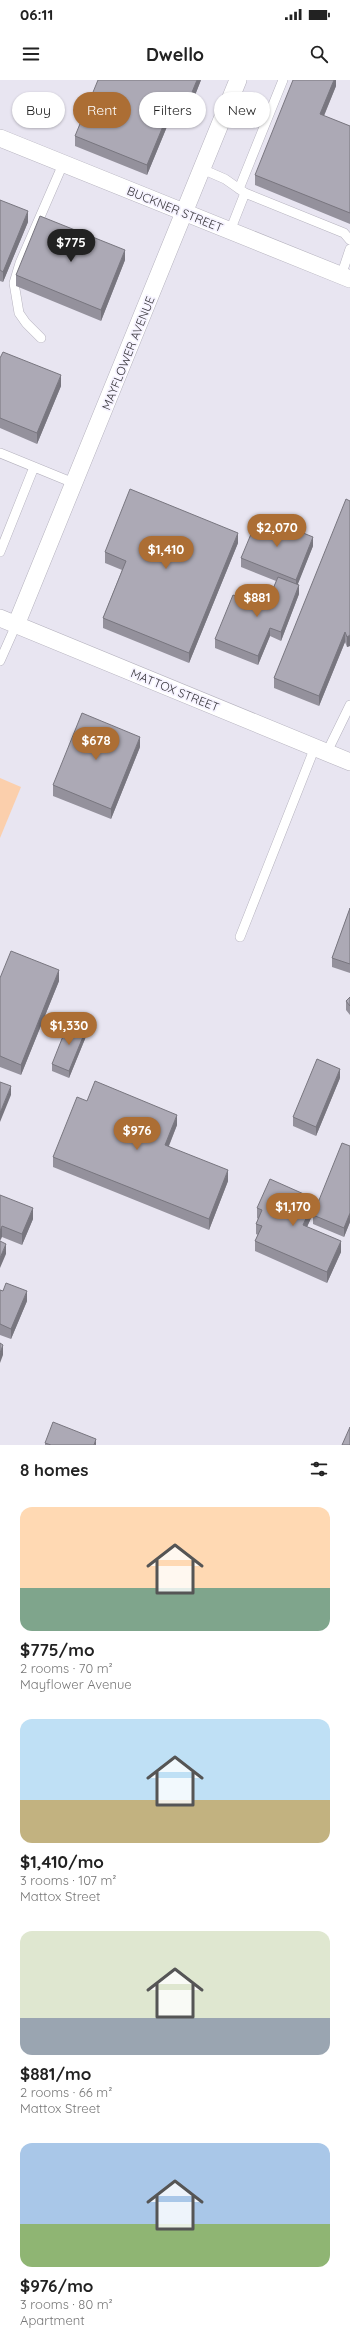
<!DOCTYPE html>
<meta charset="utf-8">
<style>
:root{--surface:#fff;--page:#f2f2f2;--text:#222;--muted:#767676;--accent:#ac6e34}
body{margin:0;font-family:Quicksand,sans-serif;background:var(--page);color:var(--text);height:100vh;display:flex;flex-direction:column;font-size:15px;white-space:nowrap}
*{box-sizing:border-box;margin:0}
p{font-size:13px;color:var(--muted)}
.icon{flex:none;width:22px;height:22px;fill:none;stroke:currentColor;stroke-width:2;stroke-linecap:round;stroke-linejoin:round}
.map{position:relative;height:1365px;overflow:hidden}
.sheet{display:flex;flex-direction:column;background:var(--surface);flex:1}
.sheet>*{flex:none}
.hud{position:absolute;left:12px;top:12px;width:326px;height:36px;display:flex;gap:8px}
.price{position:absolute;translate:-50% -34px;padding:0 9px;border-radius:14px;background:var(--accent);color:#fff;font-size:13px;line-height:26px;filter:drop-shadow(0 1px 2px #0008)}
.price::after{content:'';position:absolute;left:50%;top:24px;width:12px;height:9px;margin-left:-6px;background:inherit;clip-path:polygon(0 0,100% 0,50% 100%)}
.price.active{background:#222;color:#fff}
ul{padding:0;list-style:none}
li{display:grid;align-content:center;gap:8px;height:212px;padding:0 20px}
li span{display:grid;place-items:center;height:124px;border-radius:12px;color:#555}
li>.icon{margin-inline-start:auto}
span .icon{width:72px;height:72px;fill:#fffc;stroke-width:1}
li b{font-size:17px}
h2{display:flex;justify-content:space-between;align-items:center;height:48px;padding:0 20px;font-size:17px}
.pill{padding:0 14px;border-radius:18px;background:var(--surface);box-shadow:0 1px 3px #0004;font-size:14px;line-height:36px}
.pill.active{background:var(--accent);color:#fff}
.status{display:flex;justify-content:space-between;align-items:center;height:28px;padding:0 20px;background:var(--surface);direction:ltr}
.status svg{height:11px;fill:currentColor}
header{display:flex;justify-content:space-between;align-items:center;height:52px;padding:0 20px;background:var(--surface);font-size:18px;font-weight:700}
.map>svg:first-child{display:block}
</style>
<div class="status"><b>06:11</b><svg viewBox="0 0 49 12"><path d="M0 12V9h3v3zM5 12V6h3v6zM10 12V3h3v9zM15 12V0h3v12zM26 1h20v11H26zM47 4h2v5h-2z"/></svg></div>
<header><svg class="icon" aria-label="menu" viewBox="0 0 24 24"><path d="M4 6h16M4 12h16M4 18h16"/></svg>Dwello<svg class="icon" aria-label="search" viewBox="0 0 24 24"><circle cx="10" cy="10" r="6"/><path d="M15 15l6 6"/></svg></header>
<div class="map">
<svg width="350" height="1365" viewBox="0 0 350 1365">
<rect width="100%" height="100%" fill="#e8e5f1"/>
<!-- green -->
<path fill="#fbcfac" d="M 0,698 L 21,707 L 0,758 Z"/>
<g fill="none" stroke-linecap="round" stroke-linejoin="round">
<defs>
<path id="service" d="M 202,89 L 225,99 L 245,113 L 344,153 L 350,160
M 239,109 L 283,0
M 230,151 L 245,113
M 341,196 L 350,169
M 41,258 L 26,243 L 19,233 L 14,203 L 20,183 L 63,84
M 0,373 L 76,404
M 0,472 L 34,387
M 0,581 L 16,545
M 327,672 L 350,625
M 240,857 L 315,667"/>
<path id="minor" d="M 0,58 L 350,199
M 0,538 L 350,682
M 16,545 L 238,0"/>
</defs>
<!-- service casing -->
<use href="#service" stroke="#b5b2be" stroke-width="10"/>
<!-- minor casing -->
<use href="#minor" stroke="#b5b2be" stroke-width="18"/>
<!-- service -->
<use href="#service" stroke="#fff" stroke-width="9"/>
<!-- minor -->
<use href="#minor" stroke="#fff" stroke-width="17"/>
</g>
<!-- wall -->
<path fill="#94919c" d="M 201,0 L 186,38 L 173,32 L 147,95 L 75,66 L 75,56 Z
M 336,0 L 336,6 L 324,36 L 350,46 L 350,144 L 255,105 L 255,95 Z
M 0,120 L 28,142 L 3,202 L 0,201 Z
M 125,180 L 101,241 L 16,206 L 16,195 Z
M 0,278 L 61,306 L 37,364 L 0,348 Z
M 350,421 L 350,566 L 347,567 L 345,562 L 319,626 L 274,608 L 274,598 Z
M 238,463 L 189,583 L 103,548 L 103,538 L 122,490 L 105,483 L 105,472 Z
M 313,466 L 297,505 L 299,514 L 281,561 L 270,556 L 258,585 L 215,568 L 215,559 L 265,528 L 276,501 L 241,487 L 241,478 Z
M 140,667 L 111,739 L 53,716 L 53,705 Z
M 350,828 L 350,893 L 332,887 L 332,878 Z
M 0,898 L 59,901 L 21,995 L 0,987 Z
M 350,917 L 350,935 L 346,930 L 346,921 Z
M 87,954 L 69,998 L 52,991 L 52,984 Z
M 340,998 L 316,1056 L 293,1046 L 293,1037 Z
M 87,1021 L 177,1045 L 169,1066 L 228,1101 L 209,1150 L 53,1087 L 53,1077 Z
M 350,1066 L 350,1142 L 344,1157 L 313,1144 L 313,1135 Z
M 0,1115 L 33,1139 L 22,1165 L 2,1157 Z
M 257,1128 L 315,1129 L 307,1147 L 341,1172 L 327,1203 L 255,1171 L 255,1161 L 258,1155 L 256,1154 L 256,1144 L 258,1139 L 257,1138 Z
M 0,1210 L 27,1221 L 11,1259 L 0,1255 Z
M 45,1363 L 96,1365 L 45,1365 Z"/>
<!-- shaded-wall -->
<path fill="#78767f" d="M 197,0 L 201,0 L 186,38 L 186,27 Z
M 334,0 L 336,0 L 336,6 L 320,45 L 320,34 Z
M 173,22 L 173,32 L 147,95 L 147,85 Z
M 28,131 L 28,142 L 3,202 L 3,192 Z
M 125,170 L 125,180 L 101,241 L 101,230 Z
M 61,295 L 61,306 L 37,364 L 37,353 Z
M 238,453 L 238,463 L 189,583 L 189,573 Z
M 313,457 L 313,466 L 296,509 L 296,500 Z
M 299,505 L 299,514 L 281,561 L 281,552 Z
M 270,548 L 270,556 L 258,585 L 258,576 Z
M 345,552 L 345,562 L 319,626 L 319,616 Z
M 350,555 L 350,566 L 347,567 L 347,557 Z
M 140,657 L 140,667 L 111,739 L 111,729 Z
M 59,890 L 59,901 L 21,995 L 21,985 Z
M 87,947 L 87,954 L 69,998 L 69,991 Z
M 340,989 L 340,998 L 316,1056 L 316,1047 Z
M 11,1006 L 11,1015 L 0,1042 L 0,1033 Z
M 177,1035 L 177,1045 L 165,1075 L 165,1065 Z
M 228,1090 L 228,1101 L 209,1150 L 209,1139 Z
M 315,1119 L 315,1129 L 303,1156 L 303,1145 Z
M 33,1128 L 33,1139 L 22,1165 L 22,1154 Z
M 350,1133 L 350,1142 L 344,1157 L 344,1148 Z
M 2,1146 L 2,1157 L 0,1161 L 0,1151 Z
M 341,1161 L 341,1172 L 327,1203 L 327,1192 Z
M 6,1164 L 6,1174 L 0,1188 L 0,1178 Z
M 27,1211 L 27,1221 L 11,1259 L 11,1249 Z
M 3,1265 L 3,1275 L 0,1283 L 0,1273 Z
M 96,1359 L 96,1365 L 94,1365 Z"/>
<!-- building -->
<path fill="#aca9b5" stroke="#78767f" d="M 98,0 L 197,0 L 186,27 L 173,22 L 147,85 L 75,56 Z
M 293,0 L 334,0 L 320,34 L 350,46 L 350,133 L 255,95 Z
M 0,120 L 28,131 L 3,192 L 0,190 Z
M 40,136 L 125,170 L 101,230 L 16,195 Z
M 3,272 L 61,295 L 37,353 L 0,338 L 0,278 Z
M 130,409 L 238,453 L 189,573 L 103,538 L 126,481 L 105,472 Z
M 346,419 L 350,421 L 350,555 L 347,557 L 345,552 L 319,616 L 274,598 Z
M 259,435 L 313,457 L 296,500 L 241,478 Z
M 278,497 L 299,505 L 281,552 L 270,548 L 258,576 L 215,559 L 233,515 L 265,528 Z
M 82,633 L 140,657 L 111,729 L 53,705 Z
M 350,828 L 350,884 L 332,878 Z
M 11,871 L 59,890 L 21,985 L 0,976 L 0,898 Z
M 350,917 L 350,926 L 346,921 Z
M 69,941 L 87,947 L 69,991 L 52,984 Z
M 317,979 L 340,989 L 316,1047 L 293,1037 Z
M 95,1001 L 177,1035 L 165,1065 L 228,1090 L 209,1139 L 53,1077 L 77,1017 L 87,1021 Z
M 0,1002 L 11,1006 L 0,1033 Z
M 342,1063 L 350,1066 L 350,1133 L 344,1148 L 313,1135 Z
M 270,1099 L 315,1119 L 303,1145 L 341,1161 L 327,1192 L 255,1161 L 262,1146 L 256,1144 L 262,1130 L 257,1128 Z
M 0,1115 L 33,1128 L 22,1154 L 2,1146 L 0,1151 Z
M 0,1161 L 6,1164 L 0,1178 Z
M 6,1203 L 27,1211 L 11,1249 L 0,1244 L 0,1210 L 3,1211 Z
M 0,1263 L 3,1265 L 0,1273 Z
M 53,1342 L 96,1359 L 94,1365 L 51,1365 L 45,1363 Z
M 350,1347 L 350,1365 L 342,1365 Z"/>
<g text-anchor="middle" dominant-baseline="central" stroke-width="3.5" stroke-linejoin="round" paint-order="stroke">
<!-- street labels -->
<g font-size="12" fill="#37353a" stroke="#f6f3ff">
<text transform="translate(175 129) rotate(22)">BUCKNER STREET</text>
<text transform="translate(128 273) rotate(-68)">MAYFLOWER AVENUE</text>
<text transform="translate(175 610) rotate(22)">MATTOX STREET</text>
</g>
</g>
</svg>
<b class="price active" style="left:71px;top:183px">$775</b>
<b class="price" style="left:277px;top:468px">$2,070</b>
<b class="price" style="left:166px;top:490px">$1,410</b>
<b class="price" style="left:257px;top:538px">$881</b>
<b class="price" style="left:96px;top:681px">$678</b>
<b class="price" style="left:69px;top:966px">$1,330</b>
<b class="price" style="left:137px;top:1071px">$976</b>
<b class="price" style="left:293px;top:1147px">$1,170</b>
<div class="hud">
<a class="pill">Buy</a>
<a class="pill active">Rent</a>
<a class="pill">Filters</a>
<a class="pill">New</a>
</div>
</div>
<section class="sheet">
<h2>8 homes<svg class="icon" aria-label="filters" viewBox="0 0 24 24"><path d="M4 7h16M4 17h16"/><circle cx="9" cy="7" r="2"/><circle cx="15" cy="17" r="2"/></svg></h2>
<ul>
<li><span style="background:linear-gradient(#ffd9b3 65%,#7fa58c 0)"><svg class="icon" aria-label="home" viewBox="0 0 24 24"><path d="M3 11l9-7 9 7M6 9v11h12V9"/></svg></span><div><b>$775/mo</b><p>2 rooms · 70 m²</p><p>Mayflower Avenue</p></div></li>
<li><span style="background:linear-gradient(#bfe0f5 65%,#c2b280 0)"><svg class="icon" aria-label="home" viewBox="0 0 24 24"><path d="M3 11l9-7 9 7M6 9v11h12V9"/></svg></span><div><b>$1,410/mo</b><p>3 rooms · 107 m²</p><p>Mattox Street</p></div></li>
<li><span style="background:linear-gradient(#dfe7d0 70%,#9aa5b1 0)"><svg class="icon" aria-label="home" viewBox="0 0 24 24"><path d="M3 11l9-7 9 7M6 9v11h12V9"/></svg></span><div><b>$881/mo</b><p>2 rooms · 66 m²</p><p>Mattox Street</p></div></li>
<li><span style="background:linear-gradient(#a9c7e8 65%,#8fb573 0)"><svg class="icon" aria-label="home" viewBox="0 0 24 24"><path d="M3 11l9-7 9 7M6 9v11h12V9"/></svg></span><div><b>$976/mo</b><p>3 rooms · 80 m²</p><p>Apartment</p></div></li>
</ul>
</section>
